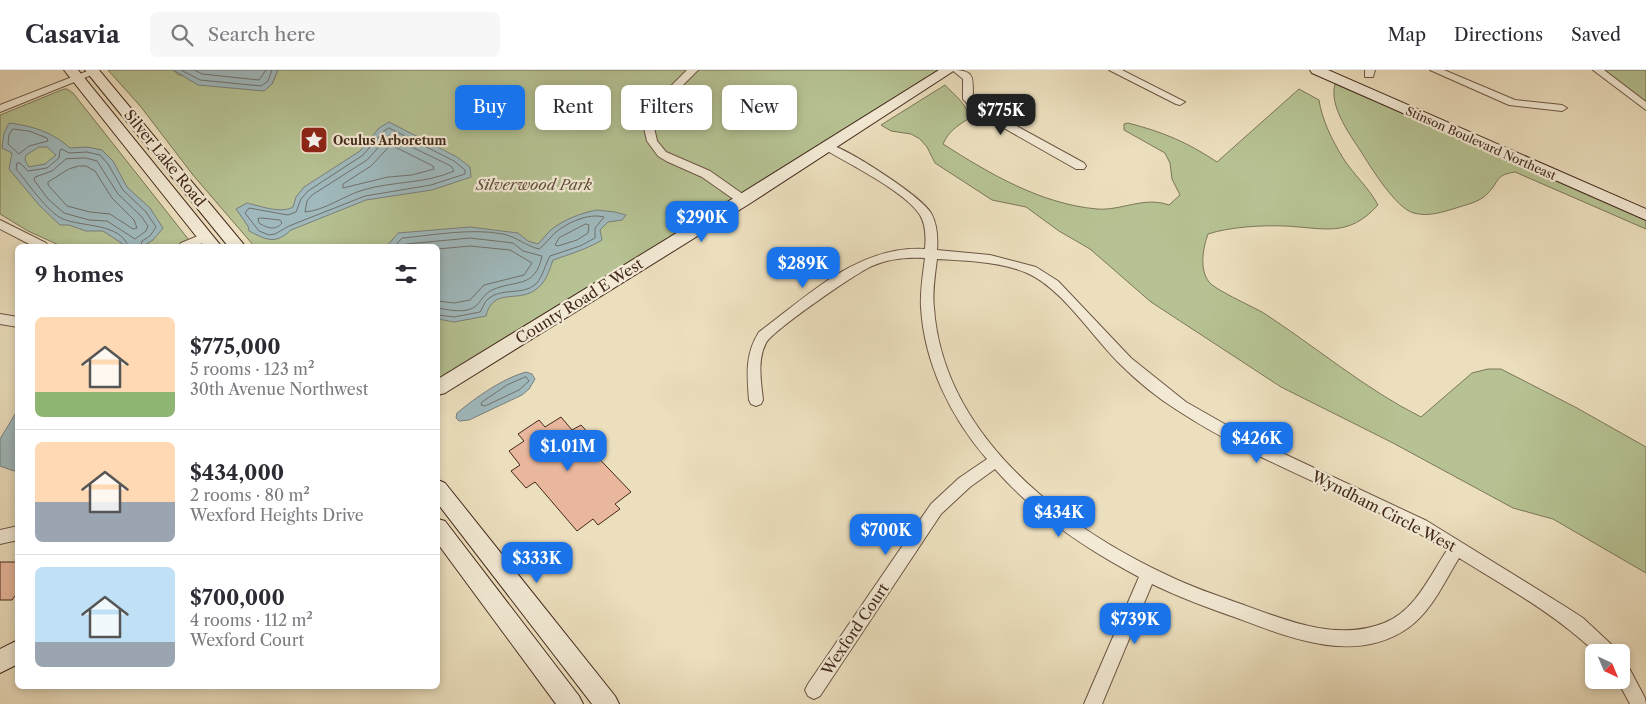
<!DOCTYPE html>
<meta charset="utf-8">
<style>
:root{--surface:#fff;--page:#f7f7f7;--text:#2b2b33;--muted:#7c7c81;--line:#e1e1e2;--accent:#1a73e8}
body{margin:0;font-family:"Libre Caslon Text",serif;background:var(--page);color:var(--text);height:100vh;display:flex;flex-direction:column;font-size:19px;white-space:nowrap}
*{box-sizing:border-box;margin:0}
p{font-size:16px;color:var(--muted)}
.icon{flex:none;width:28px;height:28px;fill:none;stroke:currentColor;stroke-width:2;stroke-linecap:round;stroke-linejoin:round}
.map{position:relative;flex:1;overflow:hidden}
.panel{position:absolute;left:15px;top:174px;width:425px;height:445px;display:flex;flex-direction:column;background:var(--surface);border-radius:8px;box-shadow:0 2px 8px #0003}
.panel>*{flex:none}
.top-card{position:absolute;left:455px;top:15px;width:475px;height:45px;display:flex;gap:10px}
.needle{width:32px;rotate:136deg}
.buttons{position:absolute;left:1585px;top:574px;display:grid;gap:10px}
.buttons a{display:grid;place-items:center;width:45px;height:45px;border-radius:8px;background:var(--surface);box-shadow:0 2px 8px #0003;font-size:25px}
.price{position:absolute;translate:-50% -42px;padding:0 11px;border-radius:10px;background:var(--accent);color:#fff;font-size:16px;line-height:32px;filter:drop-shadow(0 1px 2px #0008)}
.price::after{content:'';position:absolute;left:50%;top:30px;width:15px;height:11px;margin-left:-8px;background:inherit;clip-path:polygon(0 0,100% 0,50% 100%)}
.price.active{background:#222;color:#fff}
ul{padding:0;list-style:none}
li{display:flex;align-items:center;gap:15px;height:125px;padding:0 20px}
li+li{border-top:1px solid var(--line)}
li span{display:grid;place-items:center;flex:none;width:140px;height:100px;border-radius:8px;color:#555}
li>.icon{margin-inline-start:auto}
span .icon{width:60px;height:60px;fill:#fffc;stroke-width:1}
li b{font-size:21px}
h2{display:flex;justify-content:space-between;align-items:center;height:60px;padding:0 20px;font-size:21px}
.tag{padding:0 18px;border-radius:8px;background:var(--surface);box-shadow:0 2px 8px #0003;font-size:18px;line-height:45px}
.tag.active{background:var(--accent);color:#fff}
header{display:flex;align-items:center;gap:30px;box-sizing:border-box;height:70px;padding:0 25px;background:var(--surface);border-bottom:1px solid var(--line)}
header strong{font-size:24px}
nav{display:flex;gap:28px;margin-inline-start:auto;font-size:18px}
.search{width:350px;height:45px;background:var(--page);display:flex;align-items:center;gap:12px;box-sizing:border-box;padding:0 18px;border-radius:8px;color:var(--muted);font-size:19px}
.map>svg:first-child{display:block}
</style>
<header>
<strong>Casavia</strong>
<div class="search"><svg class="icon" aria-label="search" viewBox="0 0 24 24"><circle cx="10" cy="10" r="6"/><path d="M15 15l6 6"/></svg>Search here</div>
<nav><a>Map</a><a>Directions</a><a>Saved</a></nav>
</header>
<div class="map">
<svg width="1646" height="634" viewBox="0 0 1646 634">
<rect width="100%" height="100%" fill="#ecdfbe"/>
<filter id="stains"><feTurbulence type="fractalNoise" baseFrequency=".004" numOctaves="4"/><feColorMatrix values="0 0 0 0 .2 0 0 0 0 .09 0 0 0 0 .02 0 0 0 .5 -.17"/></filter>
<radialGradient id="worn" r=".72"><stop offset=".6" stop-color="#630" stop-opacity="0"/><stop offset="1" stop-color="#630" stop-opacity=".3"/></radialGradient>
<!-- green -->
<path fill="#b6c293" stroke="#7c7658" d="M 108,0 L 173,0 L 179,5 L 272,14 L 278,0 L 943,0 L 438,309 L 438,176 L 254,176 L 193,105 L 141,37 Z
M 1603,0 L 1646,0 L 1646,33 Z
M 1335,14 L 1646,149 L 1646,159 L 1515,102 C 1494,105 1500,112 1487,124 C 1480,132 1465,135 1456,138 C 1443,142 1428,147 1414,143 C 1396,139 1370,96 1360,80 C 1348,62 1329,35 1335,14 Z
M 945,15 C 953,24 970,36 968,49 C 957,56 948,62 943,74 C 990,104 1041,134 1097,139 C 1121,141 1144,126 1169,135 L 1180,125 L 1172,109 L 1170,93 L 1165,83 L 1124,60 L 1124,54 L 1128,53 C 1163,62 1187,72 1217,92 L 1299,19 L 1319,30 C 1322,50 1332,70 1343,88 C 1354,105 1369,118 1378,135 C 1348,168 1325,158 1285,156 C 1262,155 1229,157 1208,164 C 1203,178 1199,199 1209,212 C 1214,219 1251,236 1262,242 C 1315,276 1365,319 1421,347 L 1472,303 L 1488,299 L 1501,299 L 1577,338 L 1646,377 L 1646,503 L 1553,449 L 1513,438 L 1393,373 L 1281,317 L 1151,232 L 1090,179 L 1059,161 L 1026,137 L 992,130 L 935,93 L 927,77 L 920,69 L 911,64 L 891,61 L 881,55 Z
M 64,19 L 67,19 L 73,23 L 189,170 L 177,176 L 61,176 L 28,161 L 0,144 L 0,45 Z"/>
<!-- water -->
<path fill="#9fb9bd" stroke="#7a7f7d" fill-rule="evenodd" d="M 173,0 L 278,0 L 272,14 L 264,21 L 198,15 Z
M 389,52 L 457,87 L 470,97 L 471,107 L 432,120 L 366,130 L 291,160 C 275,175 267,170 249,161 L 248,156 L 236,139 L 247,133 C 260,136 281,144 293,137 L 296,127 L 304,117 L 360,81 L 379,58 Z
M 9,53 C 33,56 52,62 70,78 L 87,77 L 102,80 L 113,91 L 127,117 L 150,138 L 163,158 L 153,170 L 145,175 L 126,176 L 103,161 L 86,161 L 69,155 L 60,155 L 40,136 L 9,99 L 12,83 L 2,78 L 4,63 ZM 39,77 L 47,77 L 56,85 L 45,94 L 29,97 L 25,90 L 26,85 Z
M 597,140 L 615,142 L 626,145 L 622,150 L 608,152 L 600,160 L 602,170 C 587,179 570,184 553,190 C 549,201 546,213 535,220 C 517,233 493,217 486,246 L 454,252 L 438,249 L 438,176 L 387,176 L 398,163 L 470,157 L 518,163 L 528,171 L 538,174 C 543,169 547,163 552,159 C 565,149 581,143 597,140 Z
M 526,302 L 532,304 L 535,309 L 529,319 L 522,325 L 469,350 L 459,351 L 456,348 L 457,343 C 475,328 503,308 526,302 Z
M 17,341 L 17,400 L 14,401 L 0,396 L 0,369 Z"/>
<g fill="none" stroke-linecap="round" stroke-linejoin="round">
<!-- shore -->
<path stroke="#71716c" stroke-width="1" d="M 181,0 L 200,10 L 261,16 L 268,11 L 272,0
M 194,0 L 202,4 L 259,10 L 266,0
M 389,58 L 454,91 L 465,100 L 465,104 L 431,115 L 365,126 L 289,156 L 275,164 L 269,165 L 259,161 L 245,143 L 249,138 L 288,145 L 296,142 L 301,129 L 308,121 L 363,85 L 383,62 Z
M 13,59 L 29,61 L 47,68 L 48,71 L 29,76 L 19,84 L 8,74 L 9,65 Z
M 389,66 L 451,96 L 454,101 C 425,114 393,111 363,120 C 343,126 326,140 305,142 L 307,131 L 312,125 L 367,90 Z
M 391,75 L 433,96 L 434,99 L 412,105 L 388,107 L 343,118 L 343,114 L 371,96 Z
M 86,88 L 97,91 L 118,124 L 141,146 L 148,156 L 146,161 L 135,169 L 107,151 L 89,150 L 64,143 L 48,129 L 34,110 L 35,107 L 52,101 L 66,89 Z
M 79,96 L 86,96 L 95,101 L 112,128 L 134,150 L 137,158 L 133,159 L 110,144 L 90,142 L 67,136 L 48,115 L 48,112 L 69,99 Z
M 261,148 L 280,150 L 282,153 C 275,161 267,158 259,153 L 258,149 Z
M 586,154 L 589,155 L 588,163 L 577,170 L 558,176 L 555,175 L 559,168 Z
M 128,176 C 120,153 82,157 63,149 C 47,142 28,113 16,99 L 17,93 L 20,93 L 28,101 L 47,98 L 59,88 L 60,80 L 62,79 L 69,83 L 87,82 L 100,85 L 108,94 L 123,120 L 146,142 L 156,157 L 150,166 L 142,171 L 141,176
M 395,176 L 402,168 C 435,165 470,158 503,164 C 517,167 526,176 539,179 C 546,174 550,167 556,162 C 569,152 588,143 604,147 L 595,158 L 595,168 L 580,176 L 550,186 C 545,195 543,206 536,214 C 523,226 501,217 488,229 C 484,232 483,238 480,242 L 454,247 L 438,245
M 403,176 L 406,174 L 470,168 L 513,173 L 523,181 L 542,186 C 535,219 517,209 492,220 C 484,224 482,230 476,236 C 467,244 448,240 438,238
M 438,179 L 470,176 L 510,180 L 532,193 L 524,205 L 484,215 L 470,230 L 454,233 L 438,231
M 526,307 L 529,311 L 519,320 L 485,336 L 481,335 L 482,332 L 507,315 Z"/>
</g>
<!-- building -->
<path fill="#e9b79d" stroke="#43291c" d="M 561,347 L 572,360 L 581,355 L 595,370 L 587,376 L 631,422 L 615,434 L 620,439 L 598,455 L 593,449 L 577,461 L 535,412 L 526,418 L 511,401 L 520,395 L 509,381 L 524,371 L 518,364 L 539,350 L 545,357 Z
M 0,492 L 18,492 L 18,522 L 12,530 L 0,530 Z"/>
<g fill="none" stroke-linecap="round" stroke-linejoin="round">
<defs>
<path id="street" d="M 90,0 L 98,0 L 99,2 L 0,42 L 0,35 Z
M 687,0 L 698,0 L 658,40 L 653,53 L 657,71 L 666,82 L 710,101 L 747,127 L 749,130 L 747,133 L 739,133 L 702,107 L 666,91 L 658,86 L 647,71 L 643,53 L 648,39 Z
M 952,0 C 977,0 972,9 973,28 L 982,37 L 1084,93 L 1086,96 L 1084,99 L 1076,99 L 974,41 L 963,29 L 963,9 Z
M 1109,0 L 1122,0 L 1185,32 L 1180,35 L 1176,34 Z
M 1365,0 L 1375,0 L 1373,7 L 1365,7 Z
M 1430,0 L 1444,0 L 1515,30 L 1562,35 L 1567,38 L 1562,41 L 1509,35 Z
M 1593,0 L 1604,0 L 1646,32 L 1646,40 Z
M 828,74 C 847,78 921,126 931,143 C 937,154 938,167 937,180 L 990,185 L 1036,197 L 1058,211 L 1131,288 L 1186,332 L 1244,365 L 1427,451 L 1566,537 L 1583,548 L 1613,576 L 1615,582 L 1595,582 C 1555,544 1506,517 1459,488 C 1444,512 1432,541 1408,558 C 1355,595 1290,568 1237,548 C 1208,538 1179,527 1152,514 L 1102,634 L 1084,634 L 1139,507 C 1086,479 1035,445 995,399 L 970,417 L 941,444 L 820,626 L 814,629 L 808,626 L 805,620 L 808,614 L 931,434 L 959,408 L 987,389 C 951,348 924,293 921,237 C 920,221 923,204 925,188 C 908,187 887,189 872,196 C 856,203 772,261 766,273 C 757,290 761,311 763,330 L 761,334 L 756,336 L 751,334 L 749,330 C 747,304 745,284 759,262 C 809,225 859,175 925,179 C 926,168 926,155 920,145 C 906,122 849,94 824,79 L 823,77 ZM 937,189 C 966,191 999,191 1027,203 C 1062,218 1093,268 1121,295 C 1137,311 1158,328 1177,340 C 1262,396 1361,426 1447,480 C 1430,506 1415,541 1384,553 C 1336,572 1286,550 1241,534 C 1216,525 1191,517 1167,505 C 1060,455 943,364 934,238 C 932,222 935,205 937,189 Z
M 0,150 L 46,173 L 48,176 L 33,176 L 0,159 Z
M 205,163 L 211,167 C 203,176 190,177 179,176 L 181,173 Z
M 0,244 L 18,247 L 18,257 L 0,254 Z
M 18,456 L 18,470 L 0,474 L 0,460 Z
M 1621,592 L 1627,594 L 1645,628 L 1646,634 L 1630,634 L 1617,610 L 1621,610 Z"/>
<path id="secondary" d="M 64,0 L 78,0 L 221,176 L 204,176 Z
M 85,0 L 99,0 L 245,176 L 228,176 Z
M 939,0 L 955,0 L 749,134 L 445,323 L 438,325 L 438,309 L 737,126 Z
M 1310,0 L 1328,0 L 1646,139 L 1646,150 L 1312,3 Z
M 438,410 L 445,413 L 615,626 L 619,634 L 592,634 L 438,434 Z
M 438,449 L 445,451 L 579,626 L 583,634 L 556,634 L 438,474 Z
M 18,570 L 18,594 L 0,603 L 0,579 Z"/>
</defs>
<!-- street casing -->
<use href="#street" stroke="#6d5644" stroke-width="2"/>
<!-- secondary casing -->
<use href="#secondary" stroke="#43291c" stroke-width="2"/>
<!-- street -->
<use href="#street" fill="#f3ead5" fill-rule="evenodd"/>
<!-- secondary -->
<use href="#secondary" fill="#f3ead5" fill-rule="evenodd"/>
</g>
<!-- icons -->
<defs>
<symbol id="sight-square" viewBox="-11 -11 22 22"><rect x="-9" y="-9" width="18" height="18" rx="4" fill="#8f2418" stroke="#f3ead5"/><path d="M0-6L1.8-2.2L6-1.7L2.9 1.2L3.7 5.4L0 3.3L-3.7 5.4L-2.9 1.2L-6-1.7L-1.8-2.2Z" fill="#fff"/></symbol>
</defs>
<g fill-rule="evenodd">
<use href="#sight-square" x="298" y="54" width="32" height="32"/>
</g>
<g text-anchor="middle" dominant-baseline="central" stroke-width="4.5" stroke-linejoin="round" paint-order="stroke">
<!-- far-poi labels -->
<g font-size="12" font-weight="bold" fill="#43291c" stroke="#f3ead5" text-anchor="start">
<text x="333" y="70">Oculus Arboretum</text>
</g>
<!-- far-street labels -->
<g font-size="12" fill="#43291c" stroke="#f3ead5">
<text transform="translate(1481 73) rotate(24)">Stinson Boulevard Northeast</text>
</g>
<!-- street labels -->
<g font-size="15" fill="#43291c" stroke="#f3ead5">
<text transform="translate(165 88) rotate(51)">Silver Lake Road</text>
<text transform="translate(579 231) rotate(-32)">County Road E West</text>
<text transform="translate(1384 441) rotate(27)">Wyndham Circle West</text>
<text transform="translate(855 559) rotate(-56)">Wexford Court</text>
</g>
<!-- park labels -->
<g font-size="15" font-style="italic" fill="#604f3a" stroke="#f3ead5">
<text x="534" y="114">Silverwood Park</text>
</g>
</g>
<rect width="100%" height="100%" filter="url(#stains)"/>
<rect width="100%" height="100%" fill="url(#worn)"/>
</svg>
<div class="buttons">
<a><svg class="needle" viewBox="-14 -14 28 28"><path d="M0-13l5 13h-10z" fill="#e53935"/><path d="M0 13l5-13h-10z" fill="#7c7c81"/></svg></a>
</div>
<b class="price active" style="left:1001px;top:66px">$775K</b>
<b class="price" style="left:702px;top:173px">$290K</b>
<b class="price" style="left:803px;top:219px">$289K</b>
<b class="price" style="left:1257px;top:394px">$426K</b>
<b class="price" style="left:568px;top:402px">$1.01M</b>
<b class="price" style="left:1059px;top:468px">$434K</b>
<b class="price" style="left:886px;top:486px">$700K</b>
<b class="price" style="left:537px;top:514px">$333K</b>
<b class="price" style="left:1135px;top:575px">$739K</b>
<div class="top-card">
<a class="tag active">Buy</a>
<a class="tag">Rent</a>
<a class="tag">Filters</a>
<a class="tag">New</a>
</div>
<section class="panel">
<h2>9 homes<svg class="icon" aria-label="filters" viewBox="0 0 24 24"><path d="M4 7h16M4 17h16"/><circle cx="9" cy="7" r="2"/><circle cx="15" cy="17" r="2"/></svg></h2>
<ul>
<li><span style="background:linear-gradient(#ffd9b3 75%,#8fb573 0)"><svg class="icon" aria-label="home" viewBox="0 0 24 24"><path d="M3 11l9-7 9 7M6 9v11h12V9"/></svg></span><div><b>$775,000</b><p>5 rooms · 123 m²</p><p>30th Avenue Northwest</p></div></li>
<li><span style="background:linear-gradient(#ffd9b3 60%,#9aa5b1 0)"><svg class="icon" aria-label="home" viewBox="0 0 24 24"><path d="M3 11l9-7 9 7M6 9v11h12V9"/></svg></span><div><b>$434,000</b><p>2 rooms · 80 m²</p><p>Wexford Heights Drive</p></div></li>
<li><span style="background:linear-gradient(#bfe0f5 75%,#9aa5b1 0)"><svg class="icon" aria-label="home" viewBox="0 0 24 24"><path d="M3 11l9-7 9 7M6 9v11h12V9"/></svg></span><div><b>$700,000</b><p>4 rooms · 112 m²</p><p>Wexford Court</p></div></li>
</ul>
</section>
</div>
